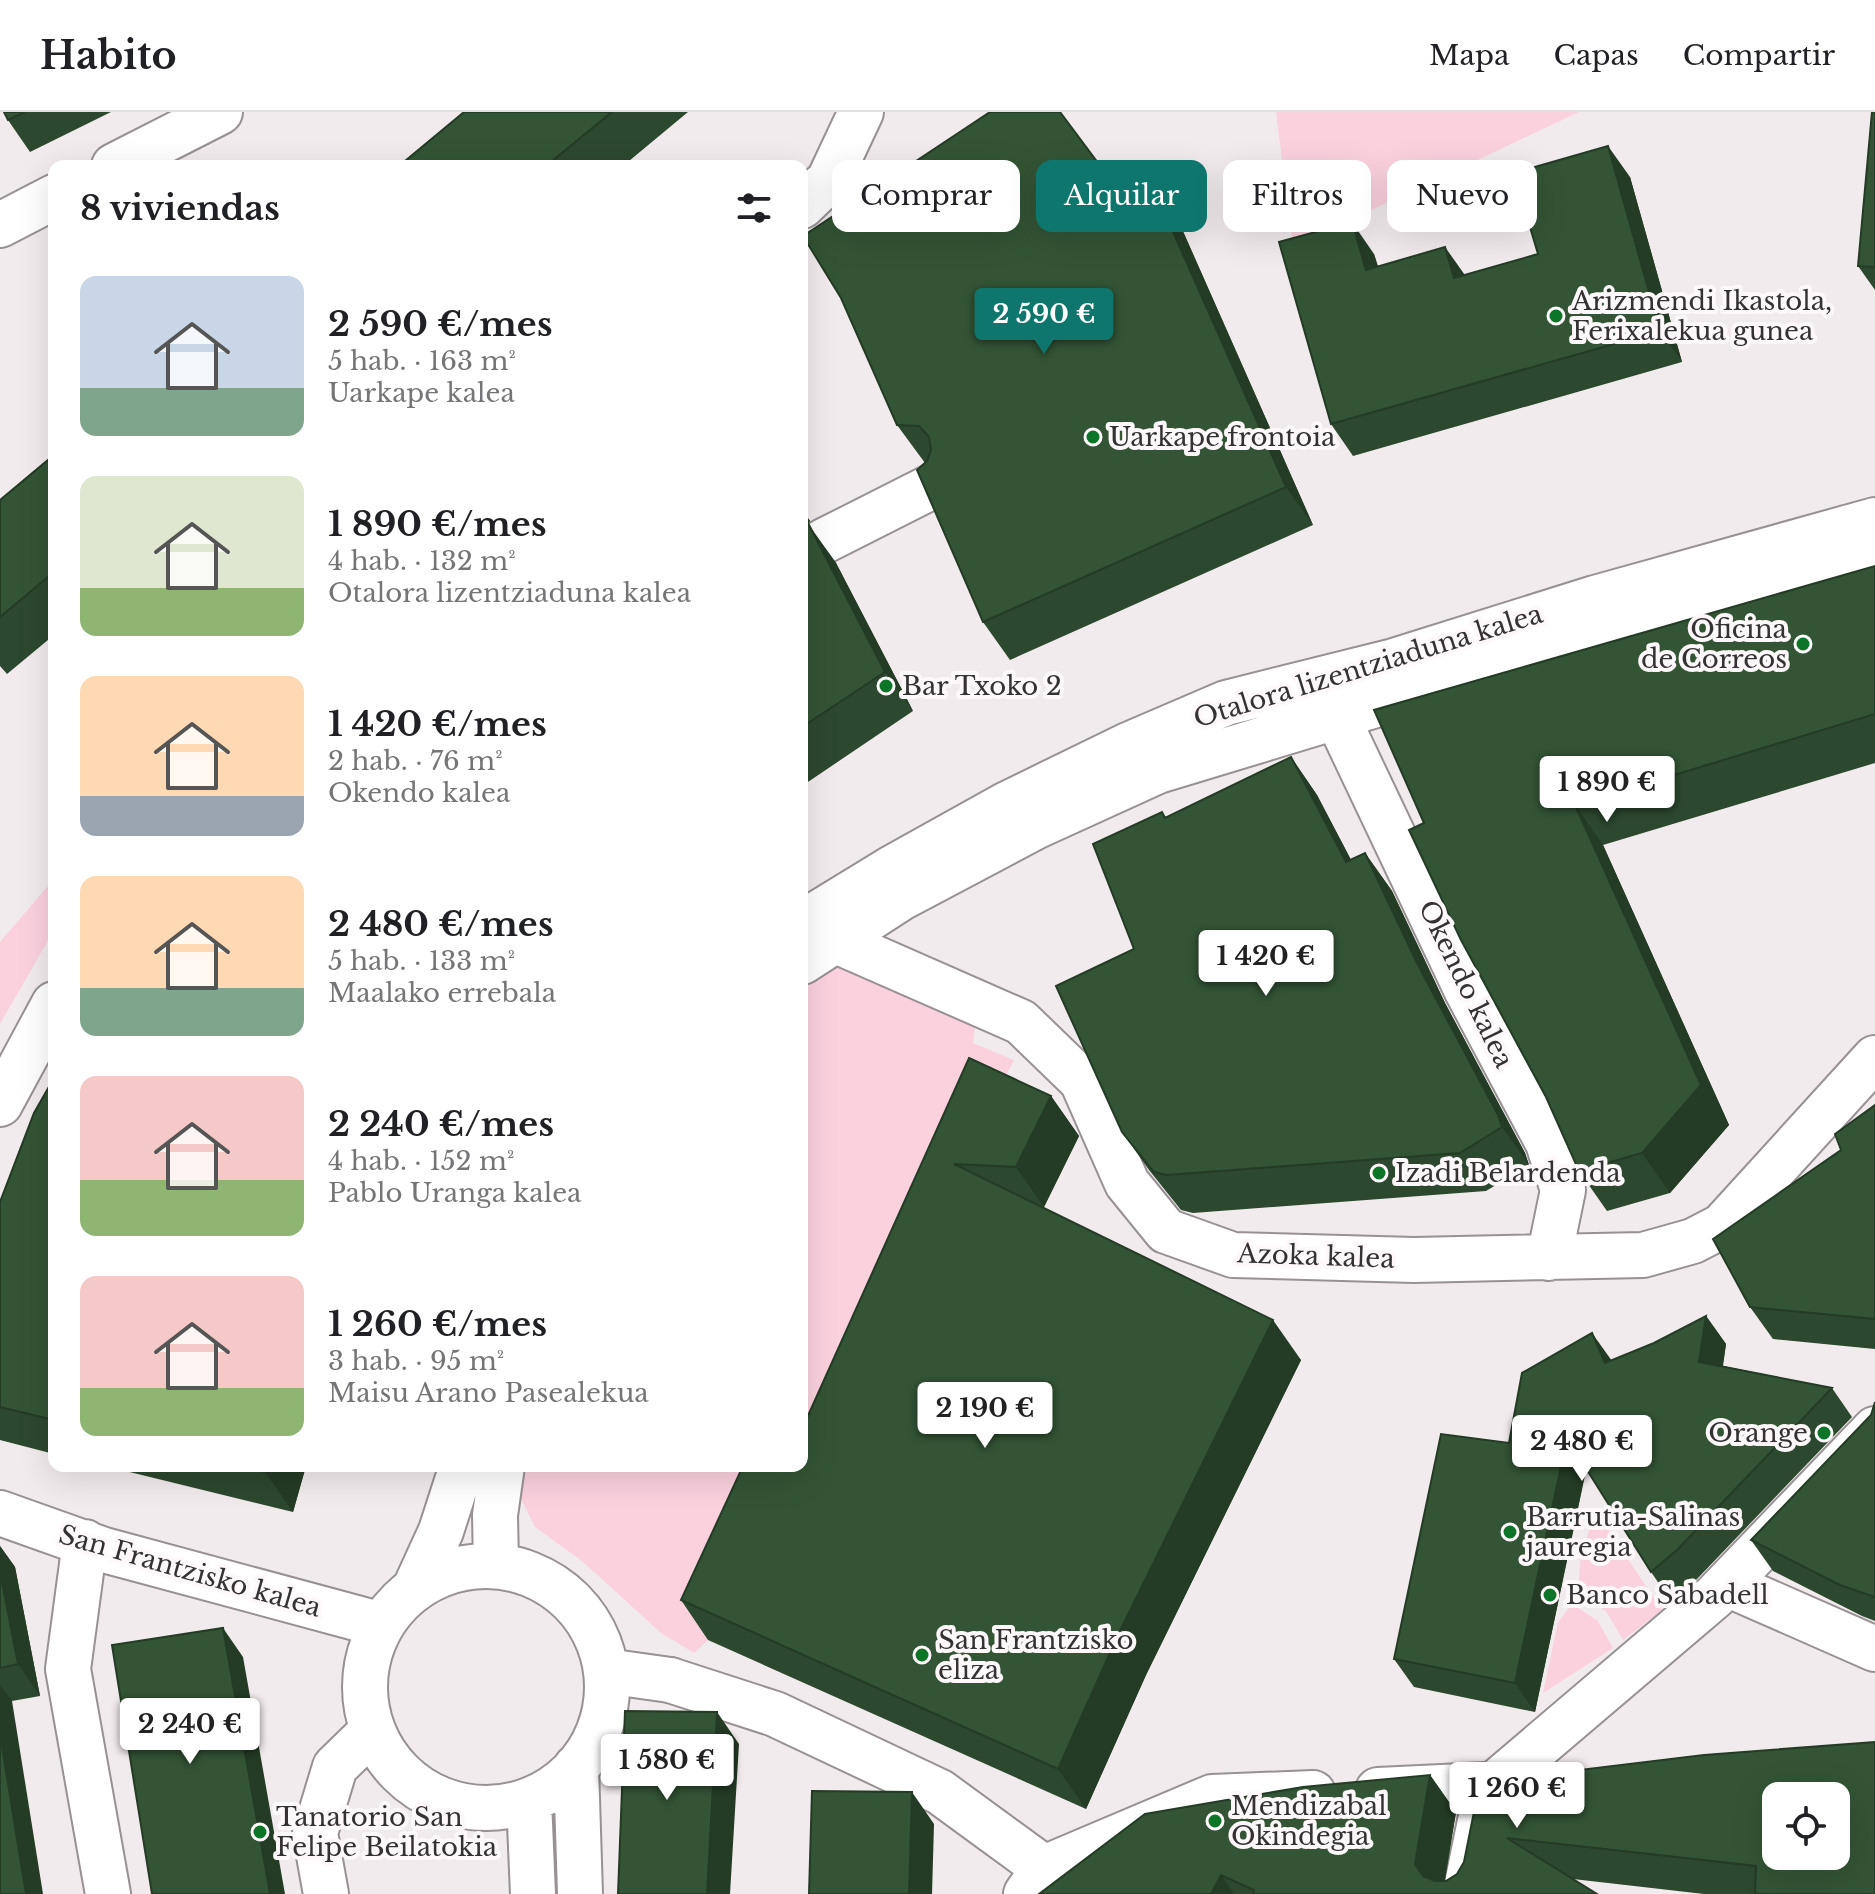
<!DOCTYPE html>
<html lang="es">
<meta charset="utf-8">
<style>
:root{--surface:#fff;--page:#f2f2f2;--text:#202124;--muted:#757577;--line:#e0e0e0;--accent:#0f766e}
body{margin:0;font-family:"Libre Baskerville",serif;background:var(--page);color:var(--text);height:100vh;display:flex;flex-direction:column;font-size:30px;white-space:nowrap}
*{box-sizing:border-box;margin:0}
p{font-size:26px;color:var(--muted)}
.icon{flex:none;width:44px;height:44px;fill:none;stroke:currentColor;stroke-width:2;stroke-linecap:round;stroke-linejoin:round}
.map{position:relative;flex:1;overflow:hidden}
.drawer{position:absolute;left:48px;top:48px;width:760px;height:1312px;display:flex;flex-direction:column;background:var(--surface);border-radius:16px;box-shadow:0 8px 32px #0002}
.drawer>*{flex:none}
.hud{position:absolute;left:832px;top:48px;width:760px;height:72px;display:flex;gap:16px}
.fabs{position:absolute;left:1762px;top:1670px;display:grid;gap:16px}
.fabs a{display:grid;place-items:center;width:88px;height:88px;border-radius:16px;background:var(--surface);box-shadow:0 8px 32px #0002;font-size:40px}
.price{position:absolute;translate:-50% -68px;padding:0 18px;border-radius:8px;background:#fff;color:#222;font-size:26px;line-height:52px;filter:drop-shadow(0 2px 4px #0008)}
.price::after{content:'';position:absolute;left:50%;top:48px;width:24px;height:18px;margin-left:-12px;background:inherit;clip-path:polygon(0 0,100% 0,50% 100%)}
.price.selected{background:var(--accent);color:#fff}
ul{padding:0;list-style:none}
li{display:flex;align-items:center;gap:24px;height:200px;padding:0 32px}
li span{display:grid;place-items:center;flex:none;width:224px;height:160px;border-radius:16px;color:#555}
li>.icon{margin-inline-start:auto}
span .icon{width:96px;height:96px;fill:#fffc;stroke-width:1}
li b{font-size:34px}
h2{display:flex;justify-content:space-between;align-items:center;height:96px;padding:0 32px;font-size:34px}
.pill{padding:0 28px;border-radius:16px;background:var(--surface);box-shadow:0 8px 32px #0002;font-size:28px;line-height:72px}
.pill.selected{background:var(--accent);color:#fff}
header{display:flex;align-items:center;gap:48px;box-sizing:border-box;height:112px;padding:0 40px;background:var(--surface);border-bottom:2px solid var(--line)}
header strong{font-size:38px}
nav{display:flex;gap:44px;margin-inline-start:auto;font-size:28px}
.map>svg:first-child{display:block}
</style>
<header>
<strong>Habito</strong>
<nav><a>Mapa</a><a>Capas</a><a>Compartir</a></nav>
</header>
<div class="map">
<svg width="1875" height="1782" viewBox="0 0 1875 1782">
<rect width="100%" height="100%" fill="#f2ebed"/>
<!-- green -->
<path fill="#fbd1de" d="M 1276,0 L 1579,0 L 1293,135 Z
M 54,767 L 54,818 L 0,912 L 0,830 Z
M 837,855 L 975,913 L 973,931 L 1014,948 L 802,1354 L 802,874 Z
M 519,1354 L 790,1354 L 708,1528 L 694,1541 L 661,1521 L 582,1449 L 535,1415 L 520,1385 Z
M 1595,1398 L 1662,1498 L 1623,1528 L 1606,1499 L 1587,1488 L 1579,1471 L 1580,1450 Z
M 1572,1492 L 1598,1509 L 1613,1536 L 1543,1581 L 1558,1510 Z"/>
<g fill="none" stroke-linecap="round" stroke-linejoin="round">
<defs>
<path id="pedestrian" d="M 824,429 L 933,374
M 1727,1472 L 1875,1537
M 670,1568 L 775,1602 L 940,1680 L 1044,1756 L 1212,1685 L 1313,1681
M 1378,1678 L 1529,1671"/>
<path id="minor" d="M 114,54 L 220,0
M 802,94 L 829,68 L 861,0
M 0,113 L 54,85
M 1337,605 L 1467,879 L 1548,1031 L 1563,1078 L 1549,1146
M 802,811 L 892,756 L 1007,692 L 1128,633 L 1226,591 L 1394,549 L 1595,486 L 1875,408
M 834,828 L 1021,910 L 1082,969 L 1127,1071 L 1166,1119 L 1233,1143 L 1414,1148 L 1643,1143 L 1693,1129 L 1722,1114 L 1875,946
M 802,850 L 901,786 L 1035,715 L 1158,659 L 1613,521 L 1875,449
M 0,992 L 54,892
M 0,1401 L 104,1438 L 382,1513
M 85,1430 L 68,1557 L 108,1782
M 496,1454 L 495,1403 L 502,1354
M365 1575a121 121 0 1 1 242 0a121 121 0 1 1-242 0Z
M 415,1476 L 441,1419 L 462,1354
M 606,1559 L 670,1568
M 576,1655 L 580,1782
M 529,1688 L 533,1782
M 326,1782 L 315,1721 L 335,1655 L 372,1619
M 1026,1782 L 1044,1756
M 1465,1782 L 1483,1695 L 1492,1674 L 1714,1485 L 1875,1317"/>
</defs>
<!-- pedestrian casing -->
<use href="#pedestrian" stroke="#979193" stroke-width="48"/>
<!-- minor casing -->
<use href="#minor" stroke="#979193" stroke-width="48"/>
<!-- pedestrian -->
<use href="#pedestrian" stroke="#fff" stroke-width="44"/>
<!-- minor -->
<use href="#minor" stroke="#fff" stroke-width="44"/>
</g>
<!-- wall -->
<path fill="#2c482e" d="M 4,0 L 111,0 L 30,40 L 8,8 Z
M 464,0 L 688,0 L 623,54 L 399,54 Z
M 1875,0 L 1875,178 L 1858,154 Z
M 1630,65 L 1682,250 L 1353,344 L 1331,312 L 1374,142 L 1378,154 L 1465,163 L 1538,142 Z
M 1110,67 L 1170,90 L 1313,413 L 1010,548 L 983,510 L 925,351 L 897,313 Z
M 54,343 L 54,523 L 7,562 L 0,554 L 0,388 Z
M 802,398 L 810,409 L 808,412 L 836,451 L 913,599 L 802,674 Z
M 1875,454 L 1875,651 L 1603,733 L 1729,1013 L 1670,1081 L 1607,1099 L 1579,1059 L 1424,711 Z
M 1291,645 L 1317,683 L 1351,748 L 1365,741 L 1392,779 L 1445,891 L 1525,1041 L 1529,1053 L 1486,1079 L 1193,1101 L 1181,1098 L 1149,1058 L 1122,1020 L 1134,837 L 1162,700 L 1166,706 Z
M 969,946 L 1051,984 L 1079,1024 L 1044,1095 L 1041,1095 L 1301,1248 L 1146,1563 L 1086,1697 L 708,1528 L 681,1488 L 802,1354 Z
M 54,966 L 54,1342 L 0,1328 L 0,1090 Z
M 1875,993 L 1875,1237 L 1773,1227 L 1750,1195 L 1841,1038 Z
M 1706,1204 L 1726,1232 L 1723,1254 L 1832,1276 L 1852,1305 L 1697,1467 L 1671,1489 L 1651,1460 L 1586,1357 L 1535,1600 L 1414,1575 L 1394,1547 L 1509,1331 L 1612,1248 L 1654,1231 Z
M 1875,1290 L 1875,1509 L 1862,1504 L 1773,1459 L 1751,1428 L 1871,1303 Z
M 105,1354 L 306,1354 L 293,1400 Z
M 0,1434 L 15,1455 L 40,1584 L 12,1589 L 0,1782 Z
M 1430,1663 L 1456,1700 L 1445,1769 L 1457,1762 L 1464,1750 L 1480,1670 L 1875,1782 L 1704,1782 L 1573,1767 L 1597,1782 L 1039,1782 Z"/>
<!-- shaded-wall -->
<path fill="#243b25" d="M 1608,34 L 1630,65 L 1682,250 L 1660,219 Z
M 1143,52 L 1170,90 L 1313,413 L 1286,375 Z
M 1352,110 L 1374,142 L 1388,189 L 1366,158 Z
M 1445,135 L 1467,166 L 1454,166 Z
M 802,398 L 810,409 L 808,412 L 836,451 L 913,599 L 885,560 L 802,422 Z
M 1291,645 L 1317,683 L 1372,788 L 1346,750 Z
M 1575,693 L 1603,733 L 1729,1013 L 1670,1081 L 1642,1041 Z
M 1365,741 L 1392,779 L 1445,891 L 1525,1041 L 1529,1053 L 1502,1015 L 1418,853 Z
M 1051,984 L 1079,1024 L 1044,1095 L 1016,1055 Z
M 1706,1204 L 1726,1232 L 1719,1278 L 1699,1250 Z
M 1273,1208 L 1301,1248 L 1146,1563 L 1086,1697 L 1058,1657 L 1118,1523 Z
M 1592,1221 L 1612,1249 L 1605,1251 Z
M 1567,1326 L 1587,1354 L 1535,1600 L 1515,1571 Z
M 267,1354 L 306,1354 L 293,1400 L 265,1360 Z
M 0,1434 L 15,1455 L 40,1584 L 18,1552 L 0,1460 Z
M 223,1516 L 243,1545 L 285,1782 L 270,1782 Z
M 0,1573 L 12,1589 L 43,1782 L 26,1782 L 0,1622 Z
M 717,1600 L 739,1632 L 730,1782 L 707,1782 Z
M 1430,1663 L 1456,1700 L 1442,1782 L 1436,1782 L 1415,1752 Z
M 912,1680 L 934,1712 L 932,1782 L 909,1782 Z
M 1221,1763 L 1234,1782 L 1211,1782 Z"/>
<!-- building -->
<path fill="#335435" stroke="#243b25" stroke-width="2" fill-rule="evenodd" d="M 4,0 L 25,0 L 8,8 Z
M 464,0 L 612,0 L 546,54 L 399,54 Z
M 990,0 L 1060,0 L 1110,67 L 1143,52 L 1286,375 L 983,510 L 917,358 L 927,349 L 931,338 L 929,325 L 919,314 L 897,313 L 841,186 L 803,124 Z
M 1872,0 L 1875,0 L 1875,155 L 1858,154 Z
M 1608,34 L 1660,219 L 1331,312 L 1279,130 L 1352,110 L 1366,158 L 1445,135 L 1454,166 L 1538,142 L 1514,61 Z
M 54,343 L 54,460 L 0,505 L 0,388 Z
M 808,411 L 885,560 L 802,615 L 802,412 Z
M 1875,454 L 1875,602 L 1575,693 L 1701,973 L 1642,1041 L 1579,1059 L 1546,985 L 1461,828 L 1409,718 L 1424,711 L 1374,598 Z
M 1291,645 L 1346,750 L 1365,741 L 1418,853 L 1498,1003 L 1502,1015 L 1460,1041 L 1167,1063 L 1154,1060 L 1122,1020 L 1056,874 L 1134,837 L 1093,732 L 1162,700 L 1165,706 Z
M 969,946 L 1051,984 L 1016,1055 L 954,1052 L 1273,1208 L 1118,1523 L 1058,1657 L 681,1488 L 743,1354 L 802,1354 L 802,1317 Z
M 54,966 L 54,1308 L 0,1295 L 0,1090 L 34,1001 Z
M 1875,993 L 1875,1207 L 1750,1195 L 1713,1127 L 1841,1038 L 1835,1022 Z
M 1706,1204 L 1699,1250 L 1832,1276 L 1677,1438 L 1651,1460 L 1567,1326 L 1515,1571 L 1394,1547 L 1441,1322 L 1509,1331 L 1522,1261 L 1592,1221 L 1605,1251 L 1654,1231 Z
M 1875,1290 L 1875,1485 L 1840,1473 L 1751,1428 L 1871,1303 Z
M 241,1354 L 267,1354 L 265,1360 Z
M 0,1460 L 18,1552 L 0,1556 Z
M 223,1516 L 270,1782 L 152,1782 L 112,1533 Z
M 625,1599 L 717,1600 L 707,1782 L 618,1782 Z
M 0,1622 L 26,1782 L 0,1782 Z
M 1875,1630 L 1875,1782 L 1755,1782 L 1756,1754 L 1507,1726 L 1597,1782 L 1253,1782 L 1254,1778 L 1221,1763 L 1211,1782 L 1039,1782 L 1145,1702 L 1303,1675 L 1430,1663 L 1415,1752 L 1423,1764 L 1435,1769 L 1446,1769 L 1457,1762 L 1464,1750 L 1480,1670 L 1704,1643 ZM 1776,1684 L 1836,1684 L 1836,1744 L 1776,1744 Z
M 812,1679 L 912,1680 L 909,1782 L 809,1782 Z"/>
<!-- markers -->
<g fill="#0c7527" stroke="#fef8fa" stroke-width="3">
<circle cx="1556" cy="204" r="8"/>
<circle cx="1093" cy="325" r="8"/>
<circle cx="1803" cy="532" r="8"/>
<circle cx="886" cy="574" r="8"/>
<circle cx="1379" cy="1061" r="8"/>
<circle cx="1824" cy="1321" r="8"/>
<circle cx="1510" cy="1420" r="8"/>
<circle cx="1550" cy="1483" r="8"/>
<circle cx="922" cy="1543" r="8"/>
<circle cx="1215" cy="1709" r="8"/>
<circle cx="260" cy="1720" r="8"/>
</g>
<g text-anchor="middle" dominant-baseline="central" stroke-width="8" stroke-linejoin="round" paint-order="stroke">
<!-- poi labels -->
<g font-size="26" fill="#353233" stroke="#fef8fa" text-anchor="start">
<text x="1572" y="189">Arizmendi Ikastola,<tspan x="1572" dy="30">Ferixalekua gunea</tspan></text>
<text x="1109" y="325">Uarkape frontoia</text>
<text x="1787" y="517" text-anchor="end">Oficina<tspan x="1787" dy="30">de Correos</tspan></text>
<text x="902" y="574">Bar Txoko 2</text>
<text x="1395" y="1061">Izadi Belardenda</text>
<text x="1808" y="1321" text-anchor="end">Orange</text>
<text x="1526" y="1405">Barrutia-Salinas<tspan x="1526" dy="30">jauregia</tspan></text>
<text x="1566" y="1483">Banco Sabadell</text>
<text x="938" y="1528">San Frantzisko<tspan x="938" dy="30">eliza</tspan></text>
<text x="1231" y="1694">Mendizabal<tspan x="1231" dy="30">Okindegia</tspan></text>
<text x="276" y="1705">Tanatorio San<tspan x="276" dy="30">Felipe Beilatokia</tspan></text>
</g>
<!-- street labels -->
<g font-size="26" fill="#353233" stroke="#fef8fa">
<text transform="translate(1368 554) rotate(-17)">Otalora lizentziaduna kalea</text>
<text transform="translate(1466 872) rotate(64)">Okendo kalea</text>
<text transform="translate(1316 1144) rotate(2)">Azoka kalea</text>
<text transform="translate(190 1459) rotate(16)">San Frantzisko kalea</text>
</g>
</g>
</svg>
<div class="fabs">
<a><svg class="icon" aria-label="locate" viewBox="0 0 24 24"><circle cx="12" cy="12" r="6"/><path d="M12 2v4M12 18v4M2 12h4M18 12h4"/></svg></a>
</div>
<b class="price selected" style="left:1044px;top:244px">2 590 €</b>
<b class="price" style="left:1607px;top:712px">1 890 €</b>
<b class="price" style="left:1266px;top:886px">1 420 €</b>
<b class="price" style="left:985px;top:1338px">2 190 €</b>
<b class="price" style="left:1582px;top:1371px">2 480 €</b>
<b class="price" style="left:190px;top:1654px">2 240 €</b>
<b class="price" style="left:667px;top:1690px">1 580 €</b>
<b class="price" style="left:1517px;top:1718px">1 260 €</b>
<div class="hud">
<a class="pill">Comprar</a>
<a class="pill selected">Alquilar</a>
<a class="pill">Filtros</a>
<a class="pill">Nuevo</a>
</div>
<section class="drawer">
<h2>8 viviendas<svg class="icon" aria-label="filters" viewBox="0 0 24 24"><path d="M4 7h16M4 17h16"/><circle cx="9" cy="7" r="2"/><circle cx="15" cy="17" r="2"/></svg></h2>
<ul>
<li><span style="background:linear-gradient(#c9d6e8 70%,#7fa58c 0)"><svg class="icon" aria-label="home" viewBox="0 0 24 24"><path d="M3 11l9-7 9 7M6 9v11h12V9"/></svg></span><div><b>2 590 €/mes</b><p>5 hab. · 163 m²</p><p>Uarkape kalea</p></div></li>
<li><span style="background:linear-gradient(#dfe7d0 70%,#8fb573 0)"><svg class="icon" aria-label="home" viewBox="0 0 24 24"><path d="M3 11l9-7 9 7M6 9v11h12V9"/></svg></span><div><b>1 890 €/mes</b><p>4 hab. · 132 m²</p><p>Otalora lizentziaduna kalea</p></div></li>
<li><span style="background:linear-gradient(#ffd9b3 75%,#9aa5b1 0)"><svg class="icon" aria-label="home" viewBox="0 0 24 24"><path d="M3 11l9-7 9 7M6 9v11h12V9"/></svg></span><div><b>1 420 €/mes</b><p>2 hab. · 76 m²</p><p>Okendo kalea</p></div></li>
<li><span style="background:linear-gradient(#ffd9b3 70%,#7fa58c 0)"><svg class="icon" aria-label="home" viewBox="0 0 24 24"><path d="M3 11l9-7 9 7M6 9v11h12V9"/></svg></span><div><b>2 480 €/mes</b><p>5 hab. · 133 m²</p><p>Maalako errebala</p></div></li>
<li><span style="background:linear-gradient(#f6c9c9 65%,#8fb573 0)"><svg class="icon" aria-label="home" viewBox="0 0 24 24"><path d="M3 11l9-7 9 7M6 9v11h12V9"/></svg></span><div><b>2 240 €/mes</b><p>4 hab. · 152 m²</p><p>Pablo Uranga kalea</p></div></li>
<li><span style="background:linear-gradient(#f6c9c9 70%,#8fb573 0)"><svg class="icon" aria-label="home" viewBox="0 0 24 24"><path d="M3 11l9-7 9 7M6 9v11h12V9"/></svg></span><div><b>1 260 €/mes</b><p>3 hab. · 95 m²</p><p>Maisu Arano Pasealekua</p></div></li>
</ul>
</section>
</div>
